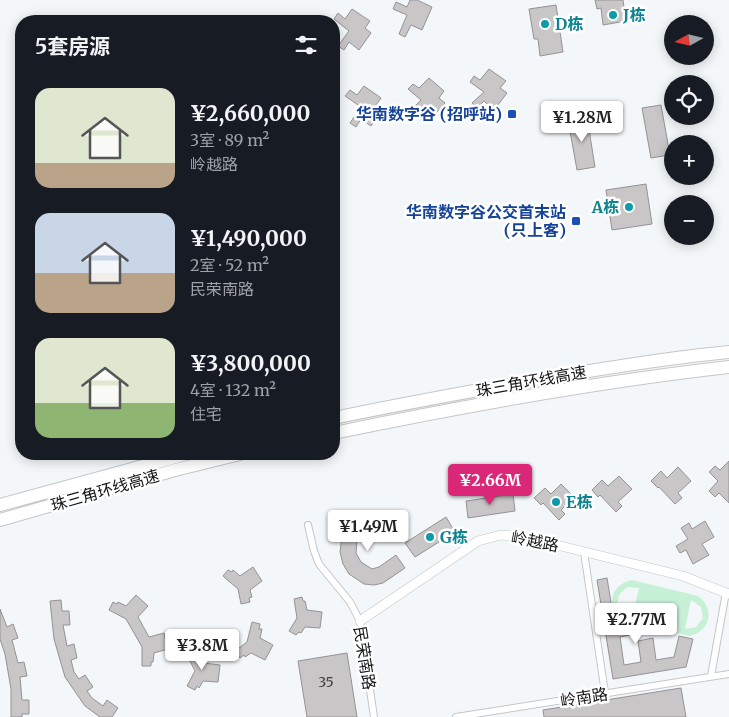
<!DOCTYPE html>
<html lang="zh">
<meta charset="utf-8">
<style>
:root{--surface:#171b24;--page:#242831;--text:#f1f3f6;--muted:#9ea1a6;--accent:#db2777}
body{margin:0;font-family:Merriweather,"Noto Sans SC",serif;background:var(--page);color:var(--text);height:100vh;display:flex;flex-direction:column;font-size:19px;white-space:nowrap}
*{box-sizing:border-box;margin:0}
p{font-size:16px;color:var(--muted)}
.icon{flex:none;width:28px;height:28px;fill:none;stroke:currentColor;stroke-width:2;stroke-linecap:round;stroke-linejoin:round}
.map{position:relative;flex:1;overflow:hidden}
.details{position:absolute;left:15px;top:15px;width:325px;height:445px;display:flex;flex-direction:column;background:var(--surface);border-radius:20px;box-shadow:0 2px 12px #0003}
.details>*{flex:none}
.needle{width:32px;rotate:262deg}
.controls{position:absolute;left:664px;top:15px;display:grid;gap:10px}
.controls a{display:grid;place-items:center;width:50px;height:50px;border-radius:50%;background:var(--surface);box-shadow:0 2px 12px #0003;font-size:25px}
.price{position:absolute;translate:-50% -42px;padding:0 11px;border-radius:5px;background:#fff;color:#222;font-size:16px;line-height:32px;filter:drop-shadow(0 1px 2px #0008)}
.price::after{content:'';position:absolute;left:50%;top:30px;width:15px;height:11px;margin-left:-8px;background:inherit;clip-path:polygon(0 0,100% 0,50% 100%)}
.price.current{background:var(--accent);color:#fff}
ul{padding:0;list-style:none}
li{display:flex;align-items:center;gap:15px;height:125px;padding:0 20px}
li span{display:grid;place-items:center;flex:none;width:140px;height:100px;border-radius:15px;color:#555}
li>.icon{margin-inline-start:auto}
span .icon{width:60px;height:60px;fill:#fffc;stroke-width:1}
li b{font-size:21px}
h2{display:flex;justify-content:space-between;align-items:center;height:60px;padding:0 20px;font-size:21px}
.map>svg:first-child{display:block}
</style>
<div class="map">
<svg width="729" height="717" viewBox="0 0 729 717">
<rect width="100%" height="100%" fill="#f4f7f9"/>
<!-- green -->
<path fill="#c7f1d7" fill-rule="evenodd" d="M 632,580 L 698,596 C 715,608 711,632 689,636 L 623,620 C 605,608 610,584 632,580 ZM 628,587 L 639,588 L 632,617 L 622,612 C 615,603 617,593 628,587 ZM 691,600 L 701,607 L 703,618 L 696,627 L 685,629 Z"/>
<!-- building -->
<path fill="#c9c6c7" stroke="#959293" d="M 410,0 L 417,0 L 432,7 L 422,30 L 411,25 L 405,37 L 399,34 L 407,15 L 393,9 L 396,2 L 407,7 Z
M 595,0 L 623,0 L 626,21 L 603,25 L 601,8 L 597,9 Z
M 556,5 L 563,52 L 540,56 L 538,39 L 534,39 L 529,9 Z
M 352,9 L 370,21 L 365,28 L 371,33 L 359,50 L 349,42 L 344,50 L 338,46 L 349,31 L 334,19 L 338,13 L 345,19 Z
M 489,69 L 506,81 L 500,88 L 507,93 L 494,110 L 484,101 L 477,108 L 472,103 L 484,92 L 470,82 L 474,76 L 480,80 Z
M 429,78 L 444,91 L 439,98 L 445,103 L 431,119 L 421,110 L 414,116 L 410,111 L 421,100 L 408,89 L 413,84 L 419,88 Z
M 364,86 L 381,98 L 376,105 L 383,109 L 371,126 L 361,119 L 356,127 L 350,123 L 361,107 L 345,96 L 350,90 L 357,95 Z
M 661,105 L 670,155 L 651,158 L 642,108 Z
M 587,117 L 595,167 L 577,170 L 568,120 Z
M 646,184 L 652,224 L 612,230 L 606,190 Z
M 729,461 L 729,503 L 719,493 L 715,497 L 709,491 L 718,481 L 709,472 L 715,466 L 720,470 Z
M 678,467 L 691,481 L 678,493 L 682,498 L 675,504 L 659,487 L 658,488 L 651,481 L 661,471 L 667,478 Z
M 619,476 L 632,489 L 618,502 L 622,506 L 616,512 L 600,495 L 598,497 L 592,490 L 602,480 L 608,486 Z
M 561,484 L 574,497 L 561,510 L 565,514 L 559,520 L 543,503 L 541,505 L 534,498 L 545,488 L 551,494 Z
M 513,494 L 515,511 L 468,518 L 466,501 Z
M 391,515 L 394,531 L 360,537 L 357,541 L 356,553 L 361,562 L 372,569 L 379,567 L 396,555 L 405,568 L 383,583 L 374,585 L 364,584 L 349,574 L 343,564 L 340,552 L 342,536 L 346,528 L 353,523 Z
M 446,517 L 455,532 L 415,557 L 405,543 Z
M 705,521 L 714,537 L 702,544 L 709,555 L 693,564 L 686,550 L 680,553 L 676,546 L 688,539 L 681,528 L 689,523 L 692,529 Z
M 253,567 L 262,581 L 250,590 L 252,597 L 249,598 L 250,602 L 241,604 L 238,589 L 223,576 L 228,570 L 232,572 L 233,570 L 240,576 Z
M 607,578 L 615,627 L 629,625 L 630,635 L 620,637 L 624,665 L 641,662 L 638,641 L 653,638 L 656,660 L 674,657 L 679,636 L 693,639 L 686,667 L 613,679 L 597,580 Z
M 136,595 L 148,606 L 138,617 L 149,637 L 164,633 L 168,649 L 154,653 L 153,662 L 151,662 L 151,666 L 142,666 L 142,647 L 126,619 L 109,610 L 113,602 L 117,604 L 118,602 L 126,606 Z
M 302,597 L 303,601 L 305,601 L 307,610 L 322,612 L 320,628 L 305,627 L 301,633 L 299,632 L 296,635 L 289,631 L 297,618 L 294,599 Z
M 61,600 L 62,611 L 69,611 L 70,625 L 63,625 L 67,646 L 74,644 L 77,658 L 71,660 L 74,672 L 79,679 L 85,675 L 93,687 L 87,691 L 92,698 L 103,706 L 107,700 L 118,708 L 112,717 L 100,717 L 85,706 L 65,677 L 54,639 L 50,601 Z
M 0,609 L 7,627 L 13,624 L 18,638 L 12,640 L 18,663 L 24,662 L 27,676 L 20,677 L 22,700 L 29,700 L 29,714 L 22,714 L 22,717 L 11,717 L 11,689 L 5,654 L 0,639 Z
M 252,622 L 260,624 L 259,629 L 262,629 L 260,638 L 273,645 L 265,660 L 251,653 L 245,657 L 244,655 L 240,658 L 235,651 L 247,642 Z
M 195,651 L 197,655 L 199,654 L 204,663 L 220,665 L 218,682 L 203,681 L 199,688 L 197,686 L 195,690 L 187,686 L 195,671 L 187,655 Z
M 347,653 L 357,717 L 307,717 L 298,661 Z
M 681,688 L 686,717 L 544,717 L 543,710 Z"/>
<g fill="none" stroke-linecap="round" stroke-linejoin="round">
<defs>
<path id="street" d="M 308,525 L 314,551 L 319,564 L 350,602 L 360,621 L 374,717
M 584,552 L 605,693
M 711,676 L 726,592
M 456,717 L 729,674"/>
<path id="secondary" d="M 360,621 L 478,541 L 501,535 L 524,537 L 683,576 L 729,594"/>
<path id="highway" d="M 334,418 C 395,405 456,394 517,383 C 588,371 658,359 729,352
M 334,433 C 464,406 596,382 729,367
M 0,505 L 187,454
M 0,520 L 175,470 L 240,454"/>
</defs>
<!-- street casing -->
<use href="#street" stroke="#c4c6c8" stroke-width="8"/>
<!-- secondary casing -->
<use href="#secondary" stroke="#c4c6c8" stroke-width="10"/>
<!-- highway casing -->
<use href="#highway" stroke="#c4c6c8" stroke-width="14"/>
<!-- street -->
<use href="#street" stroke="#fff" stroke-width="6"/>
<!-- secondary -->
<use href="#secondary" stroke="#fff" stroke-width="9"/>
<!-- highway -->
<use href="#highway" stroke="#fff" stroke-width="12"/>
</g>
<!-- markers -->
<g fill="#0f9aa8" stroke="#fff" stroke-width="2">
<circle cx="613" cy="15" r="5"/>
<circle cx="545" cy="24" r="5"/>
<circle cx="629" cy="207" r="5"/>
<circle cx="556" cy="502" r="5"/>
<circle cx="430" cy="537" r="5"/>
</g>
<g fill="#1a4fb4" stroke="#fff" stroke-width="2">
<rect x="507" y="109" width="10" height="10" rx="2.5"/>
<rect x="571" y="216" width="10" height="10" rx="2.5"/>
</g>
<g text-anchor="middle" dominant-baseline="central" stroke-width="5" stroke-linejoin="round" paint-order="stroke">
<!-- number labels -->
<g font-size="14" fill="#404042">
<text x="326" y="682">35</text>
</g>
<!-- culture labels -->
<g font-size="16" font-weight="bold" fill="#0d838f" stroke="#fff" text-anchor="start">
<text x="623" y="15">J栋</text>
<text x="555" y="24">D栋</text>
<text x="619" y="207" text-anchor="end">A栋</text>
<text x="566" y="502">E栋</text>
<text x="440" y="537">G栋</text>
</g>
<!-- transit labels -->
<g font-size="16" font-weight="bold" fill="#164399" stroke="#fff" text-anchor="end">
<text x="502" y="114">华南数字谷 (招呼站)</text>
<text x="566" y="212">华南数字谷公交首末站<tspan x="566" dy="18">(只上客)</tspan></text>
</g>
<!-- street labels -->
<g font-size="16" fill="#131415" stroke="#fff">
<text transform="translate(531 381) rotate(-10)">珠三角环线高速</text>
<text transform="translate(105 490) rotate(-16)">珠三角环线高速</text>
<text transform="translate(535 541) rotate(11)">岭越路</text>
<text transform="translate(365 658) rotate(81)">民荣南路</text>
<text transform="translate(584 697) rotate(-9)">岭南路</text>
</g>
</g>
</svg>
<div class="controls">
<a><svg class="needle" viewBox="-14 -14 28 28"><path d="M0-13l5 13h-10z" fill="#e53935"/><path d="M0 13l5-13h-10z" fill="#9ea1a6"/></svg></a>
<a><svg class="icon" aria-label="locate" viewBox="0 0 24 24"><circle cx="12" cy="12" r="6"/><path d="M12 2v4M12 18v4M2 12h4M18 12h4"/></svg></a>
<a>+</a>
<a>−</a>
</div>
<b class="price" style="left:582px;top:143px">¥1.28M</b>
<b class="price current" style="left:490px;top:506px">¥2.66M</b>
<b class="price" style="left:368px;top:552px">¥1.49M</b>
<b class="price" style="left:636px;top:645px">¥2.77M</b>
<b class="price" style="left:202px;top:671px">¥3.8M</b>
<section class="details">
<h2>5套房源<svg class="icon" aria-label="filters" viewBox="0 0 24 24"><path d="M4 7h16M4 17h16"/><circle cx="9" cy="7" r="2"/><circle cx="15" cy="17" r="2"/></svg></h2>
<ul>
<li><span style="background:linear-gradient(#dfe7d0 75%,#b9a48a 0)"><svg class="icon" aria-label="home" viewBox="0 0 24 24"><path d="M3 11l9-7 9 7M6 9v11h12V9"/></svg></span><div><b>¥2,660,000</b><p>3室 · 89 m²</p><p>岭越路</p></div></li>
<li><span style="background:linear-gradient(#c9d6e8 60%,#b9a48a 0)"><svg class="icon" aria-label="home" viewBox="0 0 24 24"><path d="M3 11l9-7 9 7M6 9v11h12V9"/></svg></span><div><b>¥1,490,000</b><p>2室 · 52 m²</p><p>民荣南路</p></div></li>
<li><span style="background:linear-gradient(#dfe7d0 65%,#8fb573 0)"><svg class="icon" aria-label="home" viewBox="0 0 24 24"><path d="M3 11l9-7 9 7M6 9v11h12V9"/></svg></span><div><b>¥3,800,000</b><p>4室 · 132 m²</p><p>住宅</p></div></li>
</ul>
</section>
</div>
